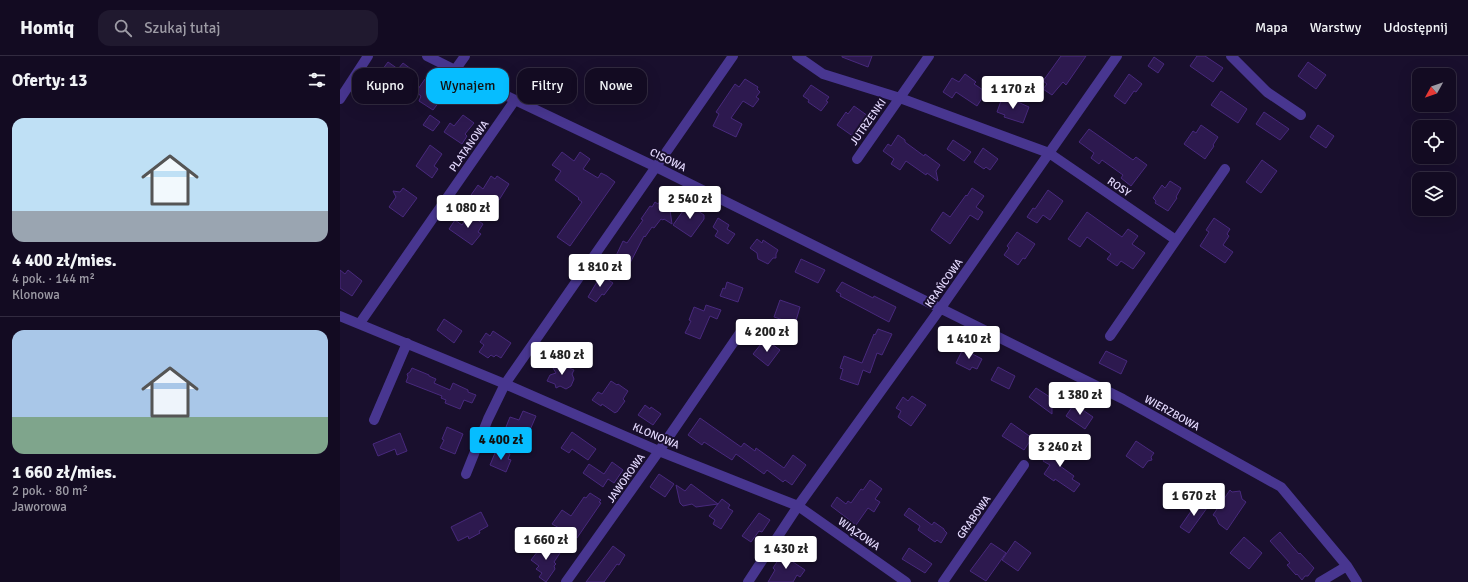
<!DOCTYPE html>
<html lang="pl">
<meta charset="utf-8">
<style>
:root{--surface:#130b22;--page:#20192f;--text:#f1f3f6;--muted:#9d9ba5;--line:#322b40;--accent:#06bdff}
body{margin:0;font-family:Signika,sans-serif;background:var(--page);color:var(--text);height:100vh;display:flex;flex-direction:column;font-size:15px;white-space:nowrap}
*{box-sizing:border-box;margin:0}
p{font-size:13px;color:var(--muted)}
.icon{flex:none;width:22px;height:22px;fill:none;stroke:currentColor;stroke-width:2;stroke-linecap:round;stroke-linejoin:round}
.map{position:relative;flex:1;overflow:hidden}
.drawer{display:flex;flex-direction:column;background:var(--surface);width:340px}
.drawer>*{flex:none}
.banner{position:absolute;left:12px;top:12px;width:380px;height:36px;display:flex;gap:8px}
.needle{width:26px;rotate:230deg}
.tools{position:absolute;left:1072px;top:12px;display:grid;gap:8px}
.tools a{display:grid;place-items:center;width:44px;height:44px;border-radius:8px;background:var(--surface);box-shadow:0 4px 16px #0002,0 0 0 1px var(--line);font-size:20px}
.price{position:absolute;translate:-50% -34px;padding:0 9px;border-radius:4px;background:#fff;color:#222;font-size:13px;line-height:26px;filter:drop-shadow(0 1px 2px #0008)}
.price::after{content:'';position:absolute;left:50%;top:24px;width:12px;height:9px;margin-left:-6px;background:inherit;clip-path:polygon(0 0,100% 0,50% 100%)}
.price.on{background:var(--accent);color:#111}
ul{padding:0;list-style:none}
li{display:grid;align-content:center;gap:8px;height:212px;padding:0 12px}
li+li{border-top:1px solid var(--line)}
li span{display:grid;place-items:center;height:124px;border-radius:12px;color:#555}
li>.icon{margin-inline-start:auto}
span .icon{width:72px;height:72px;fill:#fffc;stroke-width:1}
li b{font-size:17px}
h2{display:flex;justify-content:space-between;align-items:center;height:48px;padding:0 12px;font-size:17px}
.tag{padding:0 14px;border-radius:12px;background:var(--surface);box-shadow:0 4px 16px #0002,0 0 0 1px var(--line);font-size:14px;line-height:36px}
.tag.on{background:var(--accent);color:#111}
header{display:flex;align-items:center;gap:24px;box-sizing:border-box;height:56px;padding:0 20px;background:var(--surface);border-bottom:1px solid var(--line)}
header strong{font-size:19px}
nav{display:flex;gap:22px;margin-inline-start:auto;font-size:14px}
.search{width:280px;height:36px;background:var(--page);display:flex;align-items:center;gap:10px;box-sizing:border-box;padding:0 14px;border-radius:12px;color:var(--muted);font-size:15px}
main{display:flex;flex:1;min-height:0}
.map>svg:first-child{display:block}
</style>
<header>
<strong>Homiq</strong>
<div class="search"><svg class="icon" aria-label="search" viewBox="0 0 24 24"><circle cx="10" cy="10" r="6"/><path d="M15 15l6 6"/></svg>Szukaj tutaj</div>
<nav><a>Mapa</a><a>Warstwy</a><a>Udostępnij</a></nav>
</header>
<main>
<section class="drawer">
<h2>Oferty: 13<svg class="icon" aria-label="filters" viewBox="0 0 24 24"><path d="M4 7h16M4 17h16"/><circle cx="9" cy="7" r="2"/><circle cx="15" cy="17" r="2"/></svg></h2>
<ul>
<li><span style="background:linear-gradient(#bfe0f5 75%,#9aa5b1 0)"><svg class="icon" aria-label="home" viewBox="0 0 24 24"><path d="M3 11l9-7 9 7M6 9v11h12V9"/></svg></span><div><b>4 400 zł/mies.</b><p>4 pok. · 144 m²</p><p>Klonowa</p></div></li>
<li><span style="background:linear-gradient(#a9c7e8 70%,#7fa58c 0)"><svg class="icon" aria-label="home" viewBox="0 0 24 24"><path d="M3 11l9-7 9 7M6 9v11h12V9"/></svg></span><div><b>1 660 zł/mies.</b><p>2 pok. · 80 m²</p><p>Jaworowa</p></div></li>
</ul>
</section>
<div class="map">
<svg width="1128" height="526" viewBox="0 0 1128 526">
<rect width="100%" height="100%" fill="#190f2d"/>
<!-- building -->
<path fill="#2d194f" stroke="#48297d" d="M 502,0 L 532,0 L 528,11 L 502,1 Z
M 721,0 L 746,0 L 726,29 L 723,26 L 712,39 L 703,33 L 707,28 L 703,25 Z
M 857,0 L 865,0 L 883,12 L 873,26 L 850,10 Z
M 814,1 L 824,8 L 818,17 L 808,10 Z
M 48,6 L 58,13 L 63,7 L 71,13 L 56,35 L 55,34 L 51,40 L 41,34 L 46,27 L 37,21 Z
M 968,6 L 986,19 L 976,33 L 958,20 Z
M 625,18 L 636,26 L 634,28 L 646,36 L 637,50 L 616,36 L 612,42 L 603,36 L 612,22 L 619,26 Z
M 789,18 L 802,28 L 796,36 L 794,35 L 785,48 L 774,40 Z
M 85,23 L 91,27 L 93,24 L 102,31 L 100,33 L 106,37 L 93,54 L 79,45 L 81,40 L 76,36 Z
M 405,23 L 418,31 L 417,33 L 420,36 L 416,41 L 419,43 L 413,51 L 403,45 L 391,62 L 402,68 L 396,81 L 373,70 L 379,58 L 376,56 L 395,28 L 399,31 Z
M 471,29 L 489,41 L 486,45 L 488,46 L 481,55 L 468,46 L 469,44 L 463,40 Z
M 881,35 L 907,53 L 898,67 L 871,49 Z
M 662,42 L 670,45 L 671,43 L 689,51 L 683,67 L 664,61 L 665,59 L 657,56 Z
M 514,50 L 528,60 L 514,81 L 497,69 L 506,56 L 508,58 Z
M 924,56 L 949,73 L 940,84 L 916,68 Z
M 90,59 L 100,66 L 93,75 L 83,69 Z
M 123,59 L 134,67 L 125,78 L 127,80 L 122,88 L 104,76 L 110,67 L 114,70 Z
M 861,69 L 878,81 L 873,89 L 874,90 L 865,103 L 844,88 L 853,75 L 856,77 Z
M 978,69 L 994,80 L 986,92 L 970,81 Z
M 749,73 L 793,104 L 796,101 L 807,109 L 791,130 L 781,122 L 783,119 L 762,104 L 759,108 L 751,102 L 754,97 L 739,86 Z
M 558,79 L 565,84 L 565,86 L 584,100 L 585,98 L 600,109 L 596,115 L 598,125 L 587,117 L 586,119 L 566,105 L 560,114 L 551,108 L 554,103 L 543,95 L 548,88 L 551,90 Z
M 613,84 L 631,96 L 624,105 L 607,93 Z
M 90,89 L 102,98 L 94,110 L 98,113 L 92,122 L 76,110 Z
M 643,92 L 658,103 L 650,114 L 646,111 L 644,113 L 634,106 Z
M 222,96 L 234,105 L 240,96 L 250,103 L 243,113 L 258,122 L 261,117 L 267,120 L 275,126 L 230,190 L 217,181 L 242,146 L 238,143 L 239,142 L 215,124 L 221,115 L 212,109 Z
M 922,104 L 937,115 L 921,137 L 906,126 Z
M 151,120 L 155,123 L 157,120 L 169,128 L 159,144 L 157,143 L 154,149 L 151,147 L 149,150 L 131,139 L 138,129 L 143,133 Z
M 830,125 L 841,132 L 836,141 L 837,142 L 828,155 L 815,147 L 816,145 L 813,142 L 822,129 L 825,132 Z
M 63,132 L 77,142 L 63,161 L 49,151 L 56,141 L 53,135 L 60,136 Z
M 632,132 L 644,140 L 636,151 L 643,156 L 638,164 L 630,159 L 610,188 L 591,174 L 603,156 L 610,161 L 626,139 L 627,140 Z
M 708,134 L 723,145 L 710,164 L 703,159 L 697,167 L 687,161 L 693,152 L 695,153 Z
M 321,144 L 325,147 L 329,147 L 332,168 L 324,163 L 323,164 L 321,163 L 314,172 L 312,171 L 305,181 L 304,180 L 288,211 L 274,204 L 283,185 L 287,187 L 303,164 L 301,163 L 310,150 L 312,151 L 315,146 L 318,148 Z
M 350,145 L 357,150 L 355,153 L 364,159 L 364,163 L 351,181 L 333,169 Z
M 747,156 L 782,181 L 788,173 L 798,180 L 792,188 L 805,197 L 793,213 L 781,205 L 777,210 L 767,203 L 771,198 L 747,181 L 740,191 L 728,183 Z
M 129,158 L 131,160 L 135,159 L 136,163 L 143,168 L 138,176 L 141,178 L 132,189 L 109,173 L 115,164 L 122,169 Z
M 378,162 L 389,169 L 387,173 L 395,178 L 388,188 L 375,180 L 378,175 L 373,171 Z
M 874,162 L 890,173 L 887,178 L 889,180 L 883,189 L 893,196 L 885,207 L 860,190 L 869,176 L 866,174 Z
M 677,176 L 695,188 L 685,203 L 683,202 L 678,209 L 664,199 L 669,192 L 667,190 Z
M 417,183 L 422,187 L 423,184 L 438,194 L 436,198 L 436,202 L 433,202 L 428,208 L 418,203 L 417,197 L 410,192 Z
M 461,203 L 485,214 L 478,227 L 455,216 Z
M 0,214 L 5,218 L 8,214 L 22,225 L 12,240 L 0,232 Z
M 261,219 L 273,227 L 264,239 L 262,238 L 256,246 L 248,241 Z
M 387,226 L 403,232 L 398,246 L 380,240 L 383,232 L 385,233 Z
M 502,226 L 533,242 L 534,240 L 556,251 L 549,266 L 500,240 L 501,238 L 496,235 Z
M 440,244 L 460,251 L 455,268 L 434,261 Z
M 366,249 L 381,254 L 377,263 L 370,260 L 360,283 L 345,277 L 351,265 L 349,264 L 354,251 L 364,255 Z
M 104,263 L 122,275 L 114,287 L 97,274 Z
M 538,273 L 552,278 L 542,299 L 537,297 L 530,317 L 523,314 L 518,329 L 500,323 L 503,313 L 500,312 L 504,300 L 522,307 L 534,278 L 535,279 Z
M 153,275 L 171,287 L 161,302 L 156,299 L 154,301 L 151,299 L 148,302 L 139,296 L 144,289 L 140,286 L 146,277 L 150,280 Z
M 429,286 L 440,294 L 428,310 L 413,298 L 421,288 L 425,291 Z
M 623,293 L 642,303 L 637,313 L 632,311 L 630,314 L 616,307 Z
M 766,295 L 787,305 L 781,318 L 759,307 Z
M 216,306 L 222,309 L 225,307 L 227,311 L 234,314 L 232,318 L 234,323 L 231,330 L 226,333 L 220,330 L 216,332 L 215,328 L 207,325 L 210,319 L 216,317 L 213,312 Z
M 658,311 L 675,320 L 669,333 L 651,324 Z
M 72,312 L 89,319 L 89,320 L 96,323 L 94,327 L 110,334 L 113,327 L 128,334 L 128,336 L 136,339 L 132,347 L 124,344 L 120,353 L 105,347 L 106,344 L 101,342 L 102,340 L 66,326 L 68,321 L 67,318 L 70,316 Z
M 271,325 L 277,329 L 278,328 L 288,335 L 283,343 L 285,345 L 277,356 L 276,356 L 275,357 L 262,348 L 261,350 L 252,344 L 258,336 L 262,338 Z
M 696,332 L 716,345 L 712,351 L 712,358 L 689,341 Z
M 572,340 L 586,349 L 571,370 L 558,361 L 561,355 L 556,352 L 563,341 L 568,345 Z
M 734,348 L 753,361 L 745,373 L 726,360 Z
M 305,349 L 310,353 L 311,351 L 321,358 L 313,369 L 298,359 Z
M 183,355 L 196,360 L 187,381 L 166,371 L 170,361 L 179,364 Z
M 360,362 L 401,391 L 404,387 L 415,395 L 416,392 L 444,412 L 453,399 L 466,409 L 452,429 L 445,424 L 443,426 L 427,414 L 424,418 L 396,398 L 392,404 L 364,386 L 362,389 L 348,379 Z
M 671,367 L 692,382 L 684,394 L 662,380 Z
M 107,371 L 123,378 L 115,398 L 100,392 L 104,384 L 102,383 Z
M 232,376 L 256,393 L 248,404 L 232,393 L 229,397 L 221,392 Z
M 60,377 L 67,395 L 57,399 L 55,393 L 38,400 L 33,388 Z
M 796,385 L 814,397 L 811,401 L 812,404 L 808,405 L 803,412 L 786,400 Z
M 724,389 L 731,393 L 720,410 L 734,420 L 732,423 L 740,428 L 734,436 L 715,423 L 714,425 L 704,418 L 710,409 L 703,405 L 712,392 L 719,396 Z
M 160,393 L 170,398 L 168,403 L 171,404 L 166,416 L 150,409 L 155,397 L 158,398 Z
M 272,406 L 283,414 L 274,427 L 268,423 L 263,431 L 243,417 L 249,408 L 264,418 Z
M 319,418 L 334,428 L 325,441 L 310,431 Z
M 530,424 L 542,433 L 535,443 L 540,446 L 534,456 L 528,452 L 516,469 L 491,450 L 497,441 L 506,448 L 508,445 L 511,447 L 521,433 L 523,434 Z
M 351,428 L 378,448 L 382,443 L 390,449 L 388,452 L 393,455 L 381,473 L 373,468 L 375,464 L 369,460 L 378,448 L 356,451 L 352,448 L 343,450 L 340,447 L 336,429 L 345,435 Z
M 890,434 L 892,436 L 900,435 L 902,443 L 906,446 L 887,474 L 879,468 L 876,461 L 873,459 Z
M 250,437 L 261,444 L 259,446 L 261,447 L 237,482 L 212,468 L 222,454 L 231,460 L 244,441 L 246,442 Z
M 858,445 L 867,452 L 849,477 L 840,471 Z
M 569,452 L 592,469 L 594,466 L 604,473 L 604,474 L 607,477 L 601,487 L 597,484 L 595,486 L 578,474 L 580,470 L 564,459 Z
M 141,456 L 148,470 L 139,475 L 140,477 L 129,483 L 128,480 L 118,485 L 111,471 Z
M 419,457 L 430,464 L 422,476 L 419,475 L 411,486 L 402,480 Z
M 940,476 L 959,498 L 960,497 L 974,512 L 968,520 L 965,520 L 962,524 L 957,518 L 956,519 L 947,509 L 950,507 L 930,485 Z
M 904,481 L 922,497 L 909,513 L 890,497 Z
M 675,485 L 691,497 L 678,515 L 662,504 Z
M 205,486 L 220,497 L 214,506 L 216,508 L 214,510 L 215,513 L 206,526 L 199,521 L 202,517 L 196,513 L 199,510 L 191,504 Z
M 651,487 L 666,497 L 646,525 L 630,515 Z
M 273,490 L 285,499 L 279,509 L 277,508 L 264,526 L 246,526 Z
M 569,492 L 592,508 L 585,517 L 562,503 Z
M 444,495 L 456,502 L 453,506 L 465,514 L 460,521 L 457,519 L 453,526 L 428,526 L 435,514 L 433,512 Z"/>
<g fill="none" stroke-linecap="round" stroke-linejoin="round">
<!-- minor -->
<path stroke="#483690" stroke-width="10" d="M 87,0 L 175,44 L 316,111 L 783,343 L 941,431 L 1007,510 L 1017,526
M 457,0 L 483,18 L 560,42 L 709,97 L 836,184
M 891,0 L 927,36 L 961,59
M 115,14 L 125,0
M 0,43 L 28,0
M 517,103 L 589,0
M 0,260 L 165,328 L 319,395 L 458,450 L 566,526
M 20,267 L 175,44
M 770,280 L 885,113
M 34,364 L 67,287
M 126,418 L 148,363 L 165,328 L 393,0
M 226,526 L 319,395 L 404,271
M 408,526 L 458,450 L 600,253 L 777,0
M 603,526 L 684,409
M 980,526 L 1007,510"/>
</g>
<g text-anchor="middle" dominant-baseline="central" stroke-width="4" stroke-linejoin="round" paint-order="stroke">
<!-- street labels -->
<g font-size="11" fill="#e5daff" stroke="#190f2d">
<text transform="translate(528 66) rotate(-55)">JUTRZENKI</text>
<text transform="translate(129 90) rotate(-55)">PLATANOWA</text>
<text transform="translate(328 104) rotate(26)">CISOWA</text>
<text transform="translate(779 131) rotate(34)">ROSY</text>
<text transform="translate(604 227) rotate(-55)">KRAŃCOWA</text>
<text transform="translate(832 357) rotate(29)">WIERZBOWA</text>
<text transform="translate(316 380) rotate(23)">KLONOWA</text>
<text transform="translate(286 422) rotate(-55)">JAWOROWA</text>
<text transform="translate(634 461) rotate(-55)">GRABOWA</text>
<text transform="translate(519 478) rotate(35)">WIĄZOWA</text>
</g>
</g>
</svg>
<div class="tools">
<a><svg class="needle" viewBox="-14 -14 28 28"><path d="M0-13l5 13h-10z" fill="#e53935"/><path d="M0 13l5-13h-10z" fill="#9d9ba5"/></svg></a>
<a><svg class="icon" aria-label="locate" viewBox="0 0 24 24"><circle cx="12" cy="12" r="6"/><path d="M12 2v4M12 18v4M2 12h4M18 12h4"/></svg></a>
<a><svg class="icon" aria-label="layers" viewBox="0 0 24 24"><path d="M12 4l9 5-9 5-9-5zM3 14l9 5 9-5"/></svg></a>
</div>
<b class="price" style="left:673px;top:54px">1 170 zł</b>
<b class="price" style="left:350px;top:164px">2 540 zł</b>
<b class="price" style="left:128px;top:173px">1 080 zł</b>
<b class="price" style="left:260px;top:232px">1 810 zł</b>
<b class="price" style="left:427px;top:297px">4 200 zł</b>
<b class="price" style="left:629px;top:304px">1 410 zł</b>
<b class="price" style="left:222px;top:320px">1 480 zł</b>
<b class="price" style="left:740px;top:360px">1 380 zł</b>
<b class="price on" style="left:161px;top:405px">4 400 zł</b>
<b class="price" style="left:720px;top:412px">3 240 zł</b>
<b class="price" style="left:854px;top:461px">1 670 zł</b>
<b class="price" style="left:206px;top:505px">1 660 zł</b>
<b class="price" style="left:446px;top:514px">1 430 zł</b>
<div class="banner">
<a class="tag">Kupno</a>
<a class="tag on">Wynajem</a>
<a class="tag">Filtry</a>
<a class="tag">Nowe</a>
</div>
</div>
</main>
